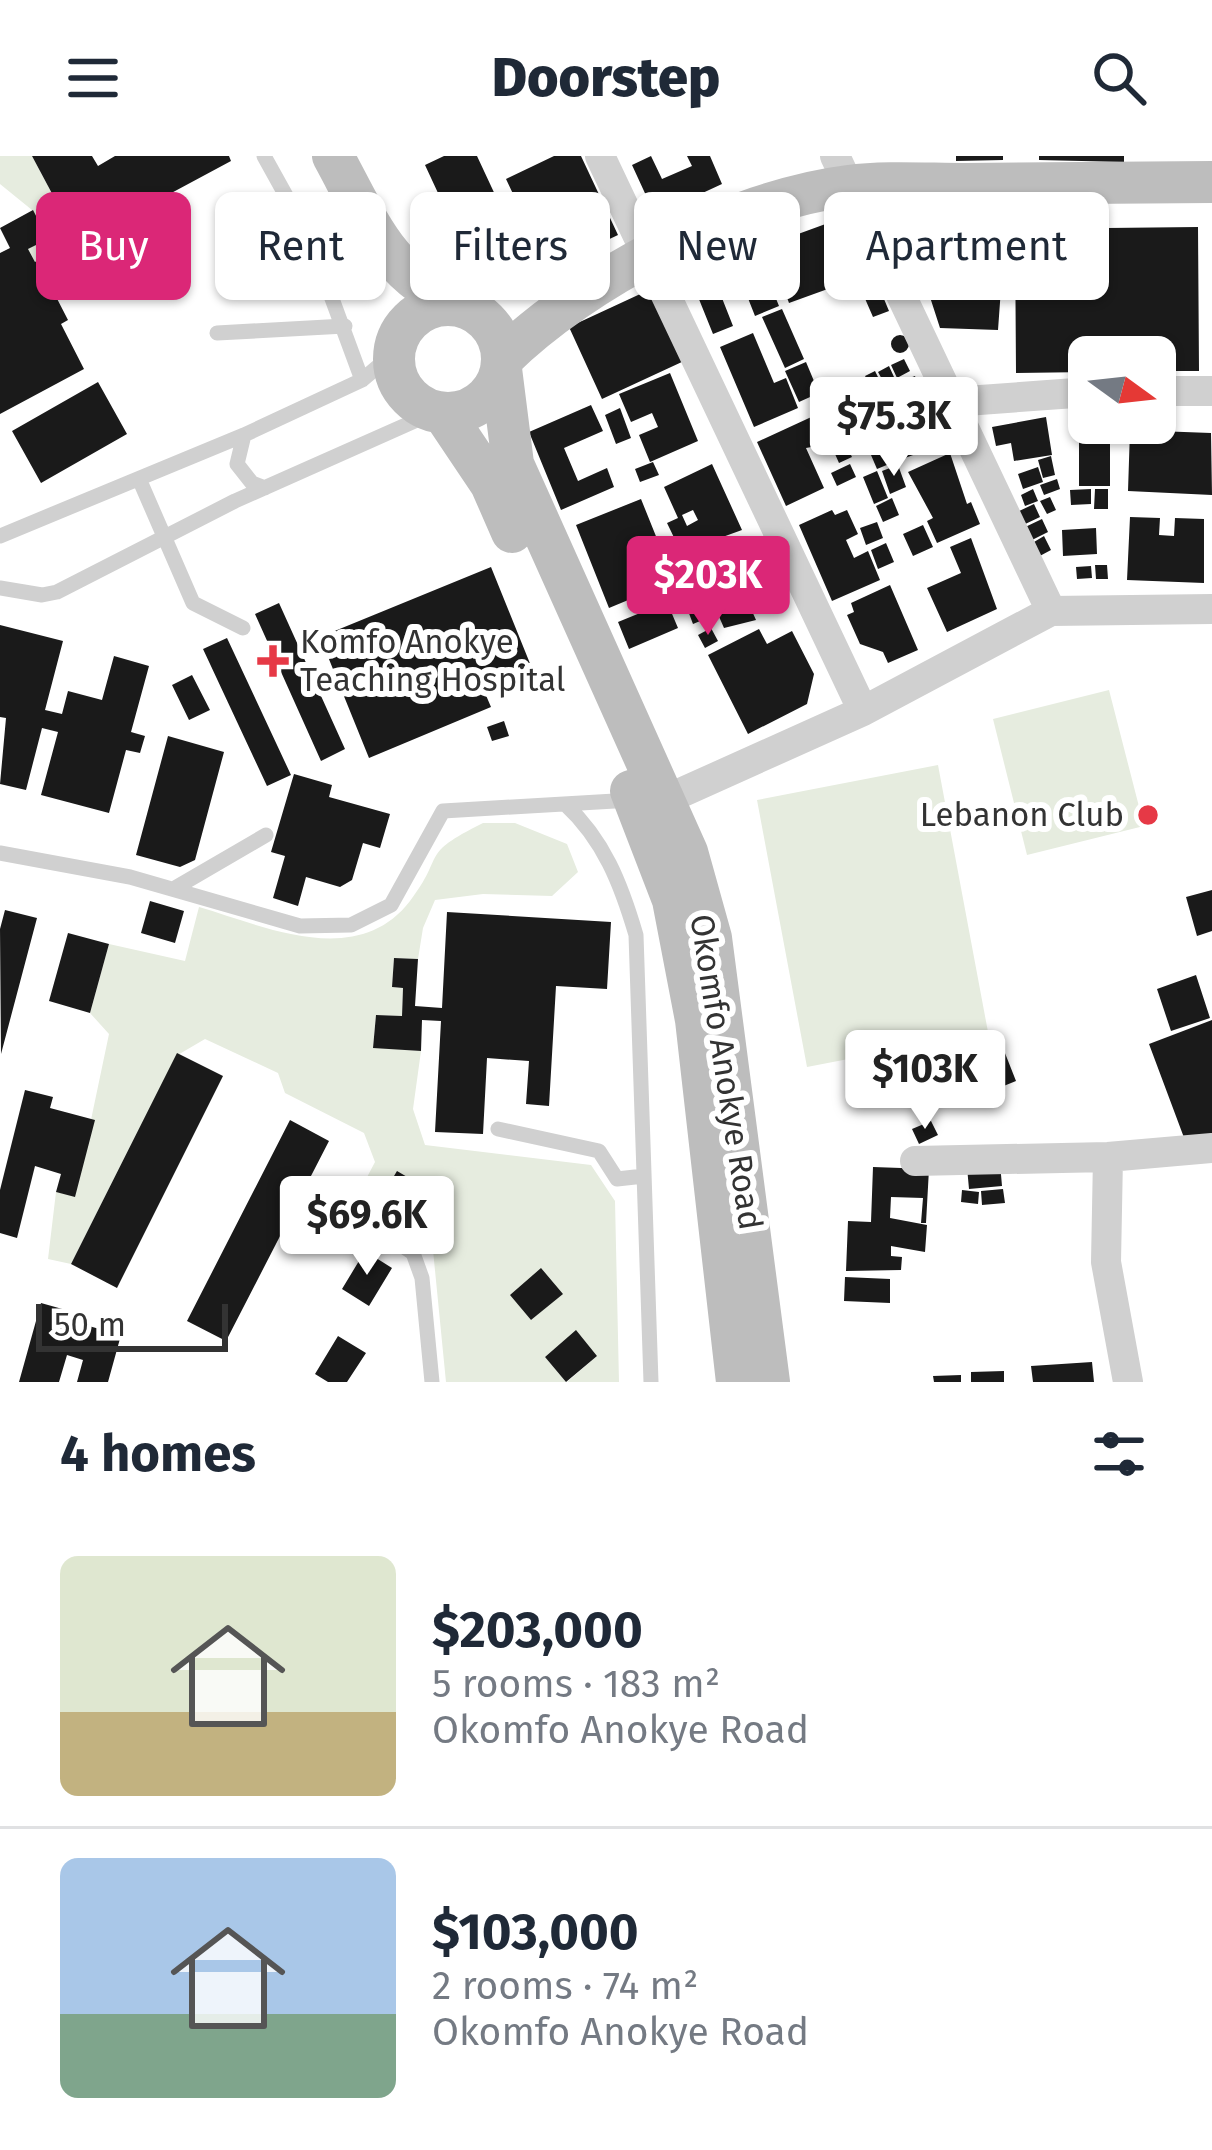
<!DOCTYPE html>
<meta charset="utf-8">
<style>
:root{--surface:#fff;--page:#f2f2f3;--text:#1f2937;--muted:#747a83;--line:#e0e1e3;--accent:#db2777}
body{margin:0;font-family:"Fira Sans",sans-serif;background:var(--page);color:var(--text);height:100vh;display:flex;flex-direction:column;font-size:45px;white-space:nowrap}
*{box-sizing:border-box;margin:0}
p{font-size:39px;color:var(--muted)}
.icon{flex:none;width:66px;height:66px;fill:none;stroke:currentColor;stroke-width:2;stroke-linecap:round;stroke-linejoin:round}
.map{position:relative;height:1226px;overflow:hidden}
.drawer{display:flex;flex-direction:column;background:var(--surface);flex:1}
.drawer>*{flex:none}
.hud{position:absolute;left:36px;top:36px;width:1140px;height:108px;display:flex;gap:24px}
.needle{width:78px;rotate:105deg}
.fabs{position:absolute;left:1068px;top:180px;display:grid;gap:24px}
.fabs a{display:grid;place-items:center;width:108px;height:108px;border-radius:18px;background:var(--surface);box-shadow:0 3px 9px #0004;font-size:60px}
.scale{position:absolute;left:36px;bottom:30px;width:192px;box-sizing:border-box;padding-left:12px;border:6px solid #333;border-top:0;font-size:33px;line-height:42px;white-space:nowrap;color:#333;-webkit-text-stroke:9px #fff;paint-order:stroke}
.price{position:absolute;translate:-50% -102px;padding:0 27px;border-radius:12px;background:#fff;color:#222;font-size:39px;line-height:78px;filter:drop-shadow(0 3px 6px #0008)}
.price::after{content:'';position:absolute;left:50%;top:72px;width:36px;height:27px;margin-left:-18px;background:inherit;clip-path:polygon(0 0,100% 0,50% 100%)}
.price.selected{background:var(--accent);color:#fff}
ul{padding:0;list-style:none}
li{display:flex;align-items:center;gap:36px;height:300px;padding:0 60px}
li+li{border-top:3px solid var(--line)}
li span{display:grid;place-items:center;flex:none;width:336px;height:240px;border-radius:18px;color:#555}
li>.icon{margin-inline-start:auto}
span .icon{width:144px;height:144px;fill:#fffc;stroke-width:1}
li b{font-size:51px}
h2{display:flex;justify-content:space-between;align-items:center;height:144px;padding:0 60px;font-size:51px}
.tag{padding:0 42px;border-radius:18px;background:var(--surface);box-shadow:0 3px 9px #0004;font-size:42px;line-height:108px}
.tag.selected{background:var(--accent);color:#fff}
header{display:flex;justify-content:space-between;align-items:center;height:156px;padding:0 60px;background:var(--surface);font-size:54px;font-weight:800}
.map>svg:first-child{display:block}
</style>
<header><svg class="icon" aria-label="menu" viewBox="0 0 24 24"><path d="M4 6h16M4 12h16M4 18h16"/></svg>Doorstep<svg class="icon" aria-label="search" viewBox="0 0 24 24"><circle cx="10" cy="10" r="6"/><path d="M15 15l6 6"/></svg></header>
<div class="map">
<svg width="1212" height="1226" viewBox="0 0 1212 1226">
<rect width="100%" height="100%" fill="#fff"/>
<!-- green -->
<path fill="#e6ecdf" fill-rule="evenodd" d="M 0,0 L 32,0 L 88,105 L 65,121 L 52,96 L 35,106 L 28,93 L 47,82 L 32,54 L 0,28 Z
M 1109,534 L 1144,670 L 1027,699 L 993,563 Z
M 938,609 L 988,876 L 807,911 L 757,644 Z
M 483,667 L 515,667 L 567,688 L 578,716 L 552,740 L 483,738 L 435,744 L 423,772 L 418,803 L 394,802 L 392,831 L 403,832 L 402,860 L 376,859 L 373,891 L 421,895 L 413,953 L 425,989 L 591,1009 L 615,1045 L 619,1226 L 567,1226 L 597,1200 L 576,1175 L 545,1201 L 566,1226 L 446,1226 L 432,1084 L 389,1068 L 355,1044 L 375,1006 L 364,977 L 285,937 L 278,917 L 205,883 L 176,900 L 71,1108 L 48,1103 L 56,1036 L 75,1040 L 109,878 L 90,857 L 109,788 L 185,805 L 199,751 C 264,770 357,814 410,745 C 447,697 417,700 483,667 ZM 425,1032 L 405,1067 L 377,1051 L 377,1050 ZM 562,1138 L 531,1164 L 511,1139 Z"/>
<!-- building -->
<path fill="#1a1a1a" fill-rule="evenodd" d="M 32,0 L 92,0 L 98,10 L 115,0 L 229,0 L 231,5 L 136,56 L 146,74 L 88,105 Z
M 444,0 L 477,0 L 519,90 L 492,103 L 464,93 L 425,9 Z
M 554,0 L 581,0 L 618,79 L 548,112 L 506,23 Z
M 651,0 L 662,23 L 692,10 L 687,0 L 710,0 L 722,28 L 655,59 L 632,9 Z
M 956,0 L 1003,0 L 1003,4 L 956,5 Z
M 1039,0 L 1124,0 L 1124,6 L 1039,4 Z
M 940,44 L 941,62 L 920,62 L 920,45 Z
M 33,54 L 48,83 L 28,93 L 35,106 L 52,96 L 65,121 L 50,129 L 68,164 L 61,168 L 84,213 L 0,258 L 0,97 L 10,92 L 0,72 Z
M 831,66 L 854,71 L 872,117 L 789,147 L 768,89 Z
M 1198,71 L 1199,215 L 1155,215 L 1155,201 L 1089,201 L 1089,216 L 1016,217 L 1015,73 Z
M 908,73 L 1005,77 L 998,174 L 940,172 ZM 944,107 L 969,107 L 968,139 L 956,139 Z
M 752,83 L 779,150 L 755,160 L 742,127 L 720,137 L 733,170 L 713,178 L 686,111 Z
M 879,131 L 889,155 L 873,161 L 863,138 Z
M 651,133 L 684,205 L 602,243 L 569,171 Z
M 782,153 L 804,203 L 785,212 L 762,161 Z
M 753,177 L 774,227 L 786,222 L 798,252 L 754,271 L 720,191 Z
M891 188a9 9 0 1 1 18 0a9 9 0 1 1-18 0Z
M 904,203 L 910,215 L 897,222 L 891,209 Z
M 806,206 L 819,237 L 799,246 L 785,215 Z
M 889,210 L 894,221 L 884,227 L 878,216 Z
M 875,215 L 882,229 L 872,233 L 865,220 Z
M 670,217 L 698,285 L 650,306 L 639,279 L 658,271 L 652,257 L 631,266 L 619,238 Z
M 915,220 L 940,289 L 905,302 L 889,258 L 861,268 L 852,244 Z
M 864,222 L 870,233 L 853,242 L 847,230 Z
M 98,226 L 127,278 L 41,327 L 12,275 Z
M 591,249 L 603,275 L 564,292 L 578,325 L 607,312 L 614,331 L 561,354 L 529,276 Z
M 620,252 L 631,282 L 616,288 L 605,259 Z
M 1079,256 L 1089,256 L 1089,267 L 1110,267 L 1110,330 L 1079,330 Z
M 820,257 L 833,287 L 806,292 L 824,332 L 786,350 L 757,286 Z
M 1046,261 L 1052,299 L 1014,305 L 1011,287 L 996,290 L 992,271 Z
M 1130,274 L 1211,277 L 1212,339 L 1128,335 Z
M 843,283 L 852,301 L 839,307 L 831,289 Z
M 887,292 L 894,306 L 877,313 L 871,299 Z
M 950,297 L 967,348 L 971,346 L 980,368 L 937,387 L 927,365 L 933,362 L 908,316 Z
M 1051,300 L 1055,319 L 1043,322 L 1038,304 Z
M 653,306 L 659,319 L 640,326 L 635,313 Z
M 712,308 L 742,374 L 681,396 L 667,367 L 678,362 L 664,331 ZM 693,354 L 698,364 L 687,370 L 682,359 Z
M 850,308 L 856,321 L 837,330 L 831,317 Z
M 898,309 L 906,331 L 890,338 L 882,315 Z
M 1038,311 L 1043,326 L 1023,333 L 1018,318 Z
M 877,315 L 888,342 L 874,348 L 863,321 Z
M 1057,323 L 1060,333 L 1044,339 L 1040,329 Z
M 1033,333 L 1038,345 L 1025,350 L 1021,339 Z
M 1091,333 L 1091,348 L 1071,349 L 1070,334 Z
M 1095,333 L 1108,333 L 1108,353 L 1094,353 Z
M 1050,341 L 1056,354 L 1047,358 L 1040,345 Z
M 892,342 L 899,359 L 883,366 L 876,350 Z
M 641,343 L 674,425 L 609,452 L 576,369 Z
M 1034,348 L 1040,361 L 1021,370 L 1015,357 Z
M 832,354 L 835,359 L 847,354 L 858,378 L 846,384 L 854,402 L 868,395 L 880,424 L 832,445 L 799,369 Z
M 1130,361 L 1160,362 L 1159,379 L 1174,380 L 1175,362 L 1204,363 L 1204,427 L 1127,424 Z
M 1042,363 L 1048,376 L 1028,386 L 1021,373 Z
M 877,366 L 883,382 L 866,389 L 860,372 Z
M 923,369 L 933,391 L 913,400 L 903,378 Z
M 1096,372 L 1097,398 L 1063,400 L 1062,374 Z
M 1044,380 L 1051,394 L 1036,402 L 1029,389 Z
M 971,382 L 997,453 L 947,476 L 927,432 L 961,417 L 950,391 Z
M 758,384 L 763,397 L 747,403 L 742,390 Z
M 886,387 L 894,406 L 878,413 L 871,394 Z
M 737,394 L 744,411 L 709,426 L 702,410 Z
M 763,403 L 770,416 L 756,423 L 750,410 Z
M 1095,409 L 1107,409 L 1108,423 L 1096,423 Z
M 1091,410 L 1092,422 L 1077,423 L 1076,411 Z
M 491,411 L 531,510 L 482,530 L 491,551 L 369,602 L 320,481 Z
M 745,413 L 751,425 L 738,430 L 733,418 Z
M 689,416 L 693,429 L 680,434 L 675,421 Z
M 759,424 L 766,438 L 750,447 L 742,433 Z
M 890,429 L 918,494 L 888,507 L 883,496 L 860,488 L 847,459 L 854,456 L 851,447 Z
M 694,433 L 699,444 L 684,450 L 679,438 Z
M 667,446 L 678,472 L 629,493 L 618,466 Z
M 748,446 L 756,464 L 724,472 L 717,456 Z
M 279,447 L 345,593 L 321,605 L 255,458 Z
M 699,448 L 705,463 L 693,468 L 687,452 Z
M 0,469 L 63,485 L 45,554 L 62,558 L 68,535 L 102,544 L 114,500 L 149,510 L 131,576 L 145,580 L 140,597 L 126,594 L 109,657 L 41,639 L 58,576 L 42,572 L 26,634 L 0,628 L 6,562 L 0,561 Z
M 711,472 L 718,485 L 705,492 L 698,479 Z
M 759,473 L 767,488 L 792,475 L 814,518 L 807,548 L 748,578 L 708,499 Z
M 227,482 L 291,619 L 267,630 L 203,493 Z
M 192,519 L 210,554 L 189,564 L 172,529 Z
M 504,565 L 509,580 L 492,585 L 487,571 Z
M 168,580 L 224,596 L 195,704 L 180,711 L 136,699 Z
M 294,618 L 332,629 L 329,641 L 390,658 L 380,692 L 363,687 L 352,724 L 340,731 L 306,721 L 298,750 L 273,742 L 285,700 L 271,696 Z
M 1212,734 L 1212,775 L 1197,780 L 1186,741 Z
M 150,745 L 184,755 L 175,787 L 141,777 Z
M 5,754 L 37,762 L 1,898 L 0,773 Z
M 447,756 L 611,766 L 607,833 L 556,830 L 549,950 L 526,948 L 529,905 L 487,902 L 483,978 L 435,976 L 441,865 L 422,864 L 421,895 L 373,892 L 376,859 L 402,860 L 403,832 L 392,831 L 394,802 L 418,803 L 415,850 L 442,852 Z
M 68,777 L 109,788 L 90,857 L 49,845 Z
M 1196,819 L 1210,862 L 1171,875 L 1157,833 Z
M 1212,864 L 1212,977 L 1186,987 L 1149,888 Z
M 1001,887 L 1016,925 L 969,944 L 953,906 Z
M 177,897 L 223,920 L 117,1132 L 71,1108 Z
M 25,934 L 53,941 L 50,952 L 95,964 L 75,1041 L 56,1036 L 61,1018 L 35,1010 L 17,1082 L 0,1077 L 0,1034 Z
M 290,964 L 329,985 L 226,1185 L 187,1165 Z
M 931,965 L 938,979 L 919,988 L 912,973 Z
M 1000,1007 L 1002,1030 L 969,1033 L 967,1011 Z
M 873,1011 L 929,1013 L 926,1067 L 921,1067 L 923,1042 L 891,1041 L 890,1062 L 927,1069 L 925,1096 L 891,1090 L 891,1100 L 902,1101 L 901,1114 L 846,1115 L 848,1065 L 871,1066 Z
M 397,1015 L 426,1032 L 405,1067 L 376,1050 Z
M 1003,1033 L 1005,1047 L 982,1049 L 981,1035 Z
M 962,1034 L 979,1036 L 978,1048 L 961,1046 Z
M 365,1095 L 392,1112 L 369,1150 L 342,1133 Z
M 541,1112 L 563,1138 L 531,1164 L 510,1139 Z
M 845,1121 L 890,1123 L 890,1147 L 844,1145 Z
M 41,1147 L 73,1156 L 71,1165 L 121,1179 L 108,1226 L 77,1226 L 83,1204 L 67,1199 L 59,1226 L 19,1226 Z
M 576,1174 L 597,1200 L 566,1226 L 545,1201 Z
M 338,1180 L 366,1197 L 347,1226 L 328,1226 L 315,1218 Z
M 1092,1206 L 1094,1226 L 1033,1226 L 1031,1210 Z
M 1004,1215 L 1004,1226 L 971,1226 L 971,1216 Z
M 961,1219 L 961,1226 L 934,1226 L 933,1220 Z"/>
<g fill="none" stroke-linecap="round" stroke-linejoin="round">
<!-- lane -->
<path stroke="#d0d0d0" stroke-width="15" d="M 264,0 L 310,83 L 362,224
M 217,177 L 345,170
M 244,279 L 237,308 L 252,327 L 265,332
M 140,325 L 193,447 L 243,472
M 0,380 L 244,279 L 362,224 L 394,197
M 0,432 L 42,439 L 57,436 L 235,345 L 435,256
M 565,648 C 604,684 621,728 636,779 L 651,1226
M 0,697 L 130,721 L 300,770 L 351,769 L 391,749 L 443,655 L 632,644
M 175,732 L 266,679
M 498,973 L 599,995 L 617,1023 L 644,1020
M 347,1052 L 413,1097 L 422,1122 L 432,1226"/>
<!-- street -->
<path stroke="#d0d0d0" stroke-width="30" d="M 600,0 L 863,555
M 835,0 L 1051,455
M 1155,235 L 1212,235
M 952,246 L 1089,236
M 665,644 L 863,555 L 1051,455 L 1212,453
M 1108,1001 L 1106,1106 L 1128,1226
M 915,1005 L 1108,1001 L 1212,992"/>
<!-- secondary -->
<path stroke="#bdbdbd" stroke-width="42" d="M 333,0 C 369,66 387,119 460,150
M394 203a54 54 0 1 1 108 0a54 54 0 1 1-108 0Z
M 502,203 C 583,123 734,44 848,30 C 886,25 927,28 966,28 C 1048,27 1130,26 1212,26
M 501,213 L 513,308 L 687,696 L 711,782 L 769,1226
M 444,258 L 491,328 L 512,376
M 631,635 L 673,744 L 696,864 L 737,1226"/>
</g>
<!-- markers -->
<g fill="#e63946" stroke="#fff" stroke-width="4.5">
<path d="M267 487h12v12h12v12h-12v12h-12v-12h-12v-12h12z"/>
<circle cx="1148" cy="659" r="12"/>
</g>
<g text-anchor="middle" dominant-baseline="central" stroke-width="12" stroke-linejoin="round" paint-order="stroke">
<!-- poi labels -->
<g font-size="33" fill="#333" stroke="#fff" text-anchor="start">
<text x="300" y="486">Komfo Anokye<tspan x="300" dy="38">Teaching Hospital</tspan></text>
<text x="1124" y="659" text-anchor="end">Lebanon Club</text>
</g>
<!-- street labels -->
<g font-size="33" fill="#333" stroke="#fff">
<text transform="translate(726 916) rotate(81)">Okomfo Anokye Road</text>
</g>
</g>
</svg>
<div class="fabs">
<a><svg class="needle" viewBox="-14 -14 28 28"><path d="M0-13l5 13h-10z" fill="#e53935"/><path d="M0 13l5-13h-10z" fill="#747a83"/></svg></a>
</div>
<div class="scale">50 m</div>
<b class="price" style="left:894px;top:323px">$75.3K</b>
<b class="price selected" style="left:708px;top:482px">$203K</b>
<b class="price" style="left:925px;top:976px">$103K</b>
<b class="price" style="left:367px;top:1122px">$69.6K</b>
<div class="hud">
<a class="tag selected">Buy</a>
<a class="tag">Rent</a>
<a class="tag">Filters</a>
<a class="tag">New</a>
<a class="tag">Apartment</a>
</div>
</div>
<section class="drawer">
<h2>4 homes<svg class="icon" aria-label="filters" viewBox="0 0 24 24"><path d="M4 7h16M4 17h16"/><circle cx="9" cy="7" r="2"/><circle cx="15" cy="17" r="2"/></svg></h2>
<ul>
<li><span style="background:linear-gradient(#dfe7d0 65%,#c2b280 0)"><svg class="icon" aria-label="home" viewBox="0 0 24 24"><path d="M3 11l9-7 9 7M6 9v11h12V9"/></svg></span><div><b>$203,000</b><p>5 rooms · 183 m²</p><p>Okomfo Anokye Road</p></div></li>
<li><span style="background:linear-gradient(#a9c7e8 65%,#7fa58c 0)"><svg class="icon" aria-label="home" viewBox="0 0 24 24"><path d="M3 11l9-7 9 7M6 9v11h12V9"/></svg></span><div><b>$103,000</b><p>2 rooms · 74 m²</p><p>Okomfo Anokye Road</p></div></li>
</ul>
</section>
